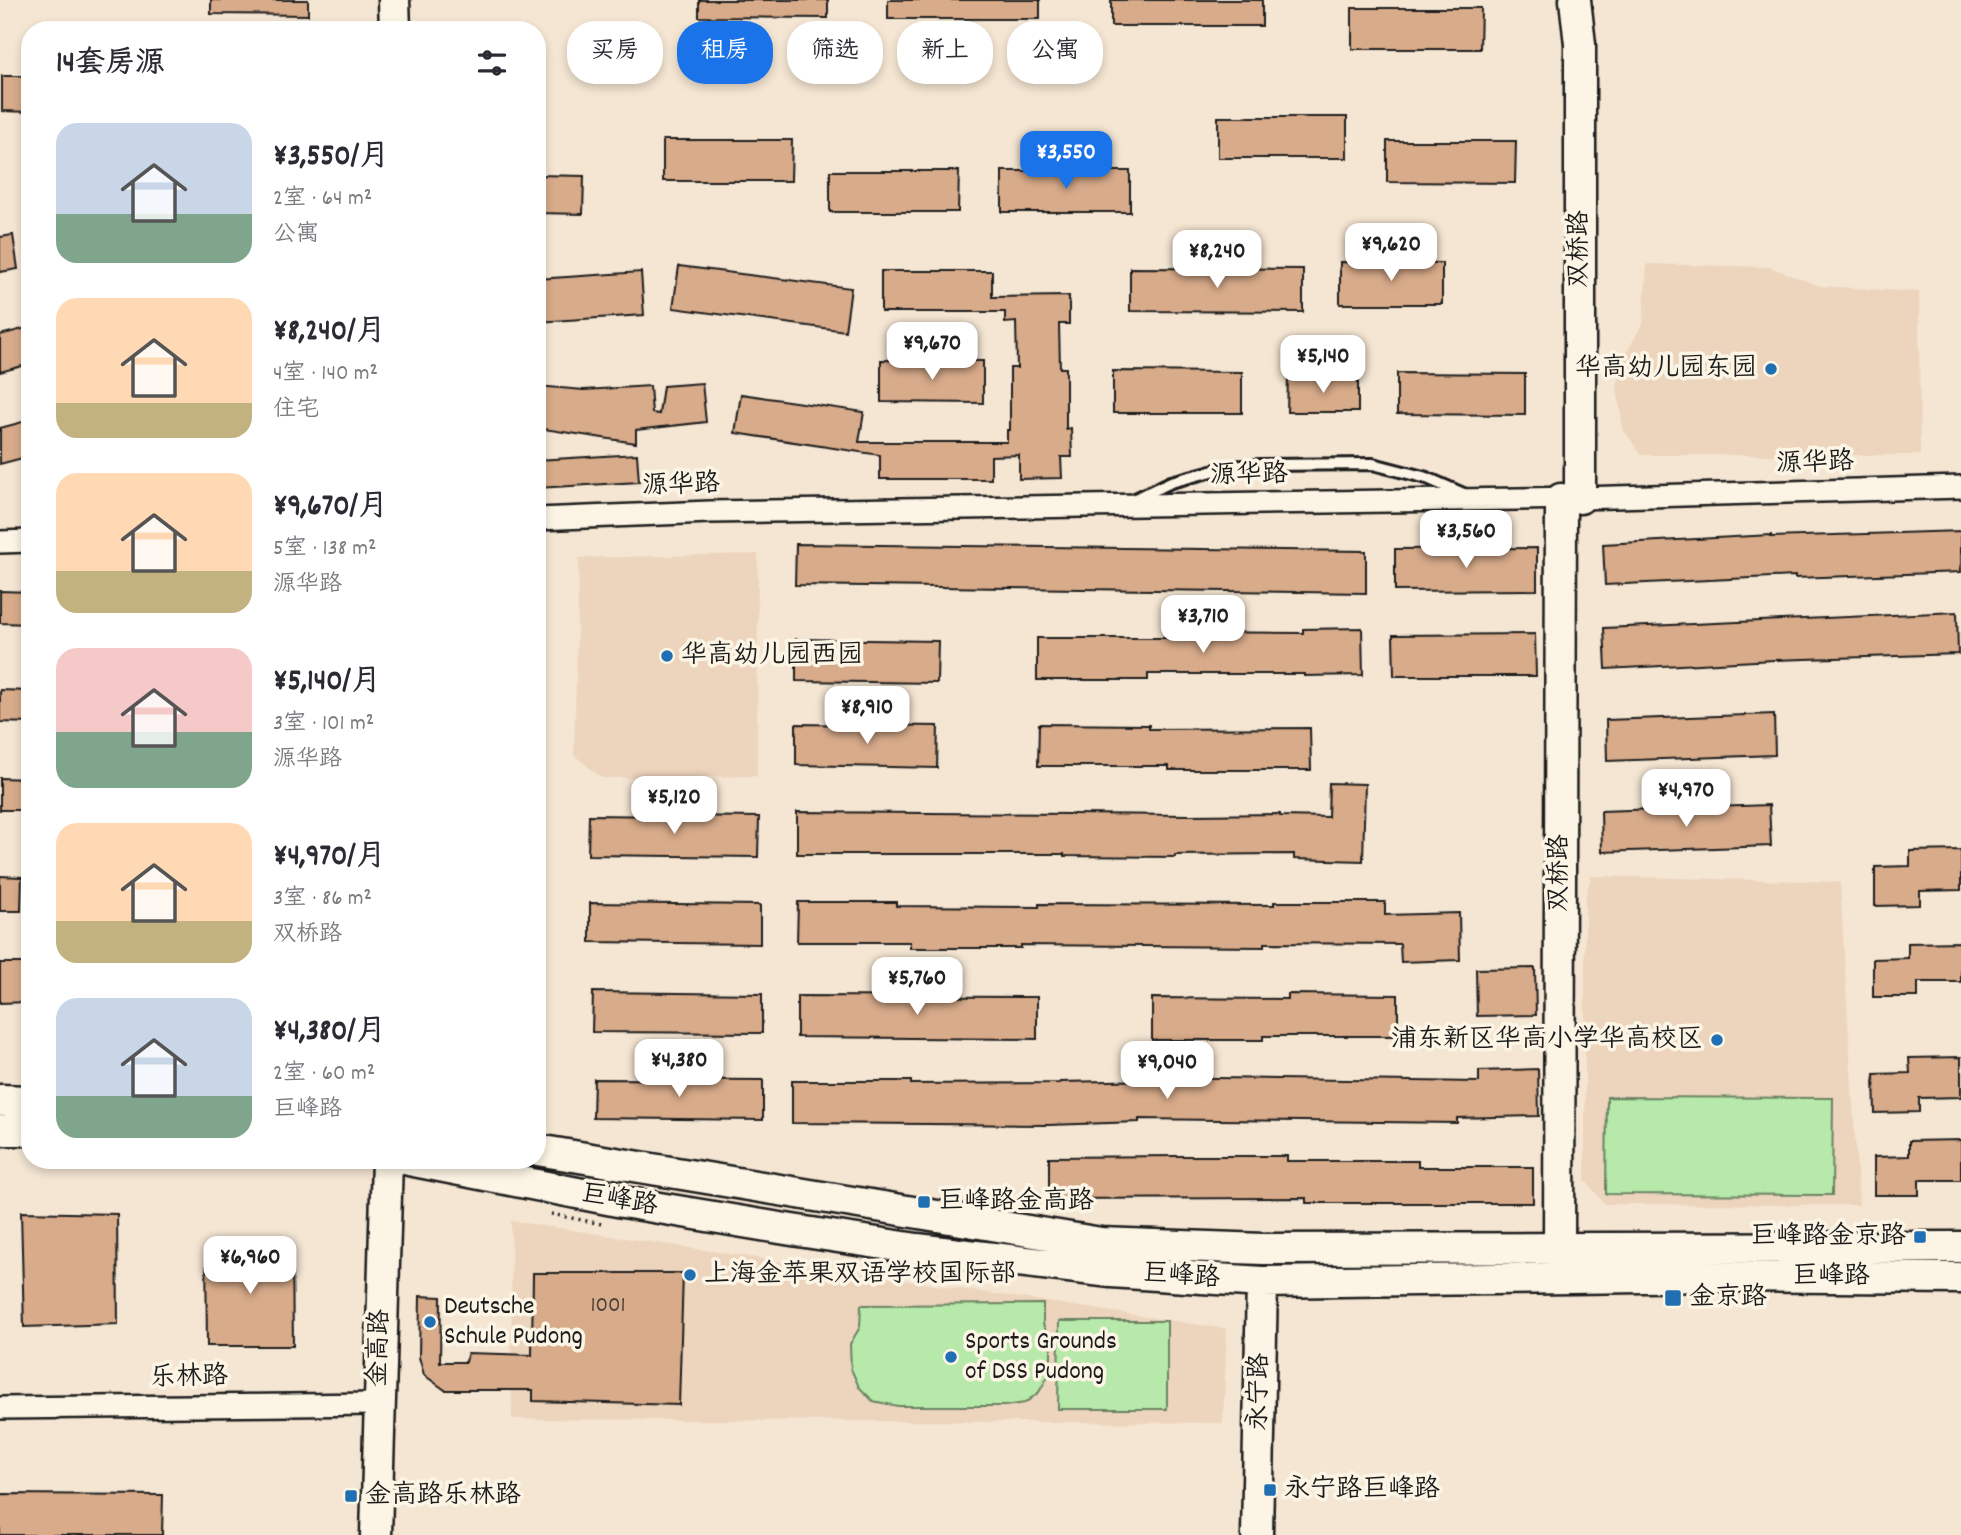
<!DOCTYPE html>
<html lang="zh">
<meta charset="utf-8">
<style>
:root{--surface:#fff;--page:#f2f2f3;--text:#2b2b33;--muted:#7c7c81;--accent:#1a73e8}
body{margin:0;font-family:Dekko,"LXGW WenKai TC",sans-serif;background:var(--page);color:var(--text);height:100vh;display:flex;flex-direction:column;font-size:26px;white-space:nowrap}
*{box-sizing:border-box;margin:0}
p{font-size:23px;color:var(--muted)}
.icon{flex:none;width:38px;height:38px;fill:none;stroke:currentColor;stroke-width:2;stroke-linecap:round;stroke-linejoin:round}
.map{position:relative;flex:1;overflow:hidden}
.side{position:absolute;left:21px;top:21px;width:525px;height:1148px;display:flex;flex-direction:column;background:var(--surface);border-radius:28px;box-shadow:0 4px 10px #0003}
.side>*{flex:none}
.hud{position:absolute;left:567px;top:21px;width:665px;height:63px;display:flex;gap:14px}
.price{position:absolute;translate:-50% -60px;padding:0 16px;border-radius:14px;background:#fff;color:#222;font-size:23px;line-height:46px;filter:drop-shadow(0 2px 4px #0008)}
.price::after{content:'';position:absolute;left:50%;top:42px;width:21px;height:16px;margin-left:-10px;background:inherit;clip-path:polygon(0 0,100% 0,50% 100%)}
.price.current{background:var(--accent);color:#fff}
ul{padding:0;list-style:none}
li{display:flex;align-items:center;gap:21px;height:175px;padding:0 35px}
li span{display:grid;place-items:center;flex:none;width:196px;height:140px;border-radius:21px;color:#555}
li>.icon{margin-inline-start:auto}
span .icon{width:84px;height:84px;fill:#fffc;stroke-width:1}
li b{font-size:30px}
h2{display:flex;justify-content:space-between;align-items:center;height:84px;padding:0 35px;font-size:30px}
.chip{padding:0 24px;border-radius:28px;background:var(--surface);box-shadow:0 4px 10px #0003;font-size:24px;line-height:63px}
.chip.current{background:var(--accent);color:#fff}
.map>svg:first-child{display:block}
</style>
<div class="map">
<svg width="1961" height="1535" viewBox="0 0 1961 1535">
<rect width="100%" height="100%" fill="#f5e6d3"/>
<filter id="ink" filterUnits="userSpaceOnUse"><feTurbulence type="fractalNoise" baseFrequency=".0143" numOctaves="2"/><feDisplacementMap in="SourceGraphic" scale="14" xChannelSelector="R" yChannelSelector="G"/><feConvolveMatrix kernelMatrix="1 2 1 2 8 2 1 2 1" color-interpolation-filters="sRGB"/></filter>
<g filter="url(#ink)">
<!-- built -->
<path fill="#ecd4bd" d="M 1647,264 L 1769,267 L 1820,286 L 1919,292 L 1920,455 L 1641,455 L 1623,429 L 1617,386 L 1627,352 L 1643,323 Z
M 758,554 L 757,776 L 602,778 L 574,755 L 579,558 Z
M 1591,876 L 1840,882 L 1859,1205 L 1605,1204 L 1585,1180 L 1585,899 Z
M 511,1221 L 1227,1329 L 1223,1423 L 512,1419 Z"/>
<!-- green -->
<path fill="#b7eaaa" stroke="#6a8363" stroke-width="2" d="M 1607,1097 L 1833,1098 L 1832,1195 L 1606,1194 Z
M 1043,1304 L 1043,1324 L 1051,1343 L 1051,1371 L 1039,1392 L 1025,1403 L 1005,1406 L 898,1406 L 873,1401 L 859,1387 L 851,1369 L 850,1344 L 860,1327 L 861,1305 Z
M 1059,1321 L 1167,1321 L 1167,1409 L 1058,1409 Z"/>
<!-- building -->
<path fill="#d8ab8a" stroke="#1c1c1c" stroke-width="2" d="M 211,0 L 308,0 L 308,15 L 211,14 Z
M 699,0 L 828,0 L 828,18 L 699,17 Z
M 888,0 L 1040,0 L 1040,19 L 888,19 Z
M 1111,0 L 1262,0 L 1262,26 L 1111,26 Z
M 1352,8 L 1481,8 L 1480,49 L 1352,49 Z
M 2,76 L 30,76 L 30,112 L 2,111 Z
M 1218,117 L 1347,117 L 1347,158 L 1218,158 Z
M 663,140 L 792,140 L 791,181 L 663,181 Z
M 1387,141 L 1516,141 L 1515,183 L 1387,182 Z
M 830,171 L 959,171 L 958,212 L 830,212 Z
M 1002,171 L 1130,171 L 1130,212 L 1002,212 Z
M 537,175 L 584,176 L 583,214 L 537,213 Z
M 13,235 L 18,269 L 0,272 L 0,237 Z
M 1340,262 L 1442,263 L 1442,304 L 1340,304 Z
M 679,266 L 851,288 L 845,331 L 673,308 Z
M 1130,268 L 1303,269 L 1303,312 L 1130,311 Z
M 881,271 L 992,271 L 992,297 L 1069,296 L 1069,324 L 1059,324 L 1060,368 L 1066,368 L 1066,429 L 1071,428 L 1072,457 L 1061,457 L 1062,478 L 1019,479 L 1019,455 L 991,456 L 991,479 L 880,479 L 880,455 L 735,433 L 741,394 L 864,412 L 859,442 L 1007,442 L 1007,430 L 1010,430 L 1010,368 L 1017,368 L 1016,322 L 1005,323 L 1005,312 L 881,312 Z
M 641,272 L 644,315 L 537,322 L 537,279 Z
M 30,327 L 30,364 L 0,372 L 0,335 Z
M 881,360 L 983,361 L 983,403 L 881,402 Z
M 1113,371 L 1242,372 L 1242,413 L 1113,413 Z
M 1397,373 L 1525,374 L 1525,415 L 1397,414 Z
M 1288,378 L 1358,378 L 1358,412 L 1287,412 Z
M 702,383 L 706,422 L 636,430 L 636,443 L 537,428 L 537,386 L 584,390 L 650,386 L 652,413 L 659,414 L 663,386 Z
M 30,420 L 30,456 L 0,464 L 0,428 Z
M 637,454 L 639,482 L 537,488 L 537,460 Z
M 1961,531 L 1961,572 L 1795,578 L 1795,576 L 1605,585 L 1603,544 L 1771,535 L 1771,537 Z
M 796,544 L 1366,551 L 1366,593 L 795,585 Z
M 1537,548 L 1537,590 L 1395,591 L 1395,549 Z
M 0,591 L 30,592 L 30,624 L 0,623 Z
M 1957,612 L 1958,654 L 1774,660 L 1606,669 L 1604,628 Z
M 1362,628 L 1363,675 L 1304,676 L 1304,674 L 1148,674 L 1148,680 L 1037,680 L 1037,638 L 1171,638 L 1171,632 L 1303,633 L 1303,629 Z
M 1535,634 L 1536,676 L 1394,676 L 1393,635 Z
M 796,639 L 938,641 L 937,683 L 796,681 Z
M 0,690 L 30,691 L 30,723 L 0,722 Z
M 1774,714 L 1775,755 L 1607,761 L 1606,720 Z
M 796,724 L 938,726 L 937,768 L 796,765 Z
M 1039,724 L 1149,725 L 1149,729 L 1310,728 L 1311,770 L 1169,770 L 1169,766 L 1038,766 Z
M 0,778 L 30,779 L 30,810 L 0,810 Z
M 1329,783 L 1365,784 L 1363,861 L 1294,859 L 1294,854 L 1175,855 L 1175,857 L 1064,856 L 1064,854 L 797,854 L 797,812 L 1191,815 L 1280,814 L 1280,816 L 1328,817 Z
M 1769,805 L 1771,846 L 1602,852 L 1601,811 Z
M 589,815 L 759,817 L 758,857 L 588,855 Z
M 1961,850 L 1961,890 L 1920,891 L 1920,905 L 1875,906 L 1875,867 L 1910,866 L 1910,851 Z
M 0,876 L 22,877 L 21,911 L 0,911 Z
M 798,902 L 896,902 L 896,906 L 1039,907 L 1039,904 L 1274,905 L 1274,902 L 1385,902 L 1385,915 L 1459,913 L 1460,960 L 1401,962 L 1400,944 L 1264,943 L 1264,947 L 1021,945 L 1021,948 L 910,948 L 910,942 L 797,942 Z
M 590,903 L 760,905 L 760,944 L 590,942 Z
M 1961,942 L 1961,982 L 1918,982 L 1918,997 L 1873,997 L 1873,959 L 1908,958 L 1908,943 Z
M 0,963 L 30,963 L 30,1002 L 0,1003 Z
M 1535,968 L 1536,1015 L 1477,1016 L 1476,969 Z
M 593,992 L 762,994 L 762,1033 L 592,1032 Z
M 1288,994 L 1398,995 L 1398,1036 L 1263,1036 L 1263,1040 L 1152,1040 L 1152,998 L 1288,999 Z
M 797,996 L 1037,997 L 1037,1039 L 797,1037 Z
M 1961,1057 L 1961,1097 L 1919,1098 L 1919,1112 L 1875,1113 L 1874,1074 L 1910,1073 L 1909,1058 Z
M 1538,1069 L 1539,1116 L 1457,1118 L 1457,1123 L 1139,1119 L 1139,1122 L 1048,1125 L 792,1123 L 792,1081 L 911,1081 L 911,1084 L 1060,1083 L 1060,1082 L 1156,1080 L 1156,1077 L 1479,1082 L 1479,1071 Z
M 594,1079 L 763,1080 L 763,1120 L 593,1118 Z
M 1961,1140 L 1961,1180 L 1919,1180 L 1919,1195 L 1874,1195 L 1874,1157 L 1909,1156 L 1909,1141 Z
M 1177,1156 L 1287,1156 L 1287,1161 L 1418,1161 L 1418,1167 L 1533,1167 L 1533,1203 L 1306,1203 L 1306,1198 L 1049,1199 L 1049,1157 Z
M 21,1212 L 117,1214 L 118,1324 L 24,1327 Z
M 206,1246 L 292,1246 L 293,1346 L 207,1346 Z
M 533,1273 L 683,1273 L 679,1405 L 533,1401 L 533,1390 L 445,1390 L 424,1375 L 419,1357 L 420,1296 L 441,1297 L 440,1362 L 466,1362 L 468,1353 L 532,1355 Z
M 0,1494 L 163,1495 L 162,1535 L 0,1535 Z"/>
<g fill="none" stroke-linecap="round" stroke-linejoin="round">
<defs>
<path id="lane" d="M 1133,500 L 1171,482 L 1227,467 L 1260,465 L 1373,464 L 1427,478 L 1466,495"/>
<path id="street" d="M 537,519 L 710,512 L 1580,498 L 1961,487
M 0,542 L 30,541
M 0,1408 L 378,1404"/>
<path id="secondary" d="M 394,0 L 395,30
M 1575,0 L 1580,44 L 1580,498
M 0,1100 L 30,1101
M 0,1130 L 30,1130
M 537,1150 L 1101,1243 L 1263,1249 L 1961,1247
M 409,1160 L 623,1202 L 792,1230 L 917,1249 L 1111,1272 L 1262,1282 L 1716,1276 L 1961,1278
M 1559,1248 L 1561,499
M 376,1535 L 387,1160
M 1257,1535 L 1262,1282"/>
</defs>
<!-- lane casing -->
<use href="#lane" stroke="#1c1c1c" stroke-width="16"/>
<!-- street casing -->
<use href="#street" stroke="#1c1c1c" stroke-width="26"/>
<!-- secondary casing -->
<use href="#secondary" stroke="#1c1c1c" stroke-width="35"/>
<!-- path -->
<path stroke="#1c1c1c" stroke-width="3.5" stroke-dasharray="2 5" stroke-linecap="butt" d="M 551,1214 L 602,1224"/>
<!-- lane -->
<use href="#lane" stroke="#fcf5e5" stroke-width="10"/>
<!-- street -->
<use href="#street" stroke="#fcf5e5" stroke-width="21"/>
<!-- secondary -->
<use href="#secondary" stroke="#fcf5e5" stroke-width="30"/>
</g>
</g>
<!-- markers -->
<g fill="#1f6fb2" stroke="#fcf5e5" stroke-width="2.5">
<circle cx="1771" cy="369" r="7"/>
<circle cx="667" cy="656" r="7"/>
<circle cx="1717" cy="1040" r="7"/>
<rect x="917" y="1195" width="14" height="14" rx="3.5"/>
<rect x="1913" y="1230" width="14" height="14" rx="3.5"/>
<circle cx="690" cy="1275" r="7"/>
<rect x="1664" y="1289" width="18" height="18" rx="3.5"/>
<circle cx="430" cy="1322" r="7"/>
<circle cx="951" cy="1357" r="7"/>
<rect x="1263" y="1483" width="14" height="14" rx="3.5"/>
<rect x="344" y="1489" width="14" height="14" rx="3.5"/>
</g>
<g text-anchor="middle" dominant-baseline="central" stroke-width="7" stroke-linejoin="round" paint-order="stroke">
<!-- number labels -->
<g font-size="23" fill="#4b4038">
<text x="608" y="1306">1001</text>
</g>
<!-- street labels -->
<g font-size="26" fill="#1c1c1c" stroke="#fcf5e5">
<text transform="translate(1580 249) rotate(-90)">双桥路</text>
<text transform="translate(1815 464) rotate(-2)">源华路</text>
<text transform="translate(1249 476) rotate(-1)">源华路</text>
<text transform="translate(681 486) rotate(-2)">源华路</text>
<text transform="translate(1560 873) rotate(-90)">双桥路</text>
<text transform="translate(619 1201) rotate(10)">巨峰路</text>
<text transform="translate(1181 1277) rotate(4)">巨峰路</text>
<text x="1831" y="1277">巨峰路</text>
<text transform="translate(380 1348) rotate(-88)">金高路</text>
<text transform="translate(189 1378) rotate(-1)">乐林路</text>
<text transform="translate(1260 1392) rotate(-89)">永宁路</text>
</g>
<!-- poi labels -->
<g font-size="26" fill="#1c1c1c" stroke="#fcf5e5" text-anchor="start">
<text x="1757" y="369" text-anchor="end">华高幼儿园东园</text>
<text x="681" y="656">华高幼儿园西园</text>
<text x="1703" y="1040" text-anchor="end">浦东新区华高小学华高校区</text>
<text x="938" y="1202">巨峰路金高路</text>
<text x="1906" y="1237" text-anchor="end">巨峰路金京路</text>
<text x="704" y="1275">上海金苹果双语学校国际部</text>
<text x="1689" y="1298">金京路</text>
<text x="444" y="1307">Deutsche<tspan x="444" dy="30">Schule Pudong</tspan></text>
<text x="965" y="1342">Sports Grounds<tspan x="965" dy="30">of DSS Pudong</tspan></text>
<text x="1284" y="1490">永宁路巨峰路</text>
<text x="365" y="1496">金高路乐林路</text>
</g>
</g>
</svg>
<b class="price current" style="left:1066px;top:191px">¥3,550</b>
<b class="price" style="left:1391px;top:283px">¥9,620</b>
<b class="price" style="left:1217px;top:290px">¥8,240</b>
<b class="price" style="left:932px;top:382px">¥9,670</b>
<b class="price" style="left:1323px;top:395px">¥5,140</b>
<b class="price" style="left:1466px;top:570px">¥3,560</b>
<b class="price" style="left:1203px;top:655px">¥3,710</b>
<b class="price" style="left:867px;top:746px">¥8,910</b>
<b class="price" style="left:1686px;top:829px">¥4,970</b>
<b class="price" style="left:674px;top:836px">¥5,120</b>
<b class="price" style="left:917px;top:1017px">¥5,760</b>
<b class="price" style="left:679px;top:1099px">¥4,380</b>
<b class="price" style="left:1167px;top:1101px">¥9,040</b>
<b class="price" style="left:250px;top:1296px">¥6,960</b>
<div class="hud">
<a class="chip">买房</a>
<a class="chip current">租房</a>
<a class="chip">筛选</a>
<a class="chip">新上</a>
<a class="chip">公寓</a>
</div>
<section class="side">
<h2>14套房源<svg class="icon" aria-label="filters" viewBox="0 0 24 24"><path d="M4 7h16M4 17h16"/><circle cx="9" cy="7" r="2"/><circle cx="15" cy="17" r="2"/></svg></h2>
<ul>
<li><span style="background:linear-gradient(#c9d6e8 65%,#7fa58c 0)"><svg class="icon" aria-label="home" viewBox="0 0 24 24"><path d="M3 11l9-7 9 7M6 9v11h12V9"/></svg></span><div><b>¥3,550/月</b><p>2室 · 64 m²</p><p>公寓</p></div></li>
<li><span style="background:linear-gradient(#ffd9b3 75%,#c2b280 0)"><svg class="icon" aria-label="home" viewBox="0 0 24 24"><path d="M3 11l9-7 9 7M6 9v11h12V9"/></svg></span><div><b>¥8,240/月</b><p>4室 · 140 m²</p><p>住宅</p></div></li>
<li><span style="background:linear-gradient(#ffd9b3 70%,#c2b280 0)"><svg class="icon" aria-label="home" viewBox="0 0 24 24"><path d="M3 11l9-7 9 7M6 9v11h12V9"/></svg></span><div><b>¥9,670/月</b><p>5室 · 138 m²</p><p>源华路</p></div></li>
<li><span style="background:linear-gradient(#f6c9c9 60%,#7fa58c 0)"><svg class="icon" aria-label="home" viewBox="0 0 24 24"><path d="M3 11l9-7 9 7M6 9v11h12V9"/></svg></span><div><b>¥5,140/月</b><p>3室 · 101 m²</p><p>源华路</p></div></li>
<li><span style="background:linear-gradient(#ffd9b3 70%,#c2b280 0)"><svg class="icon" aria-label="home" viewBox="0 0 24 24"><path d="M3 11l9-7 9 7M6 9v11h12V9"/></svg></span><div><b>¥4,970/月</b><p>3室 · 86 m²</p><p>双桥路</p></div></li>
<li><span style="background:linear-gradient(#c9d6e8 70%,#7fa58c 0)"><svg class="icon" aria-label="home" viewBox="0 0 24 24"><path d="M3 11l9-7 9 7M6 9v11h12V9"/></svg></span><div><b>¥4,380/月</b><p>2室 · 60 m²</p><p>巨峰路</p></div></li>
</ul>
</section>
</div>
